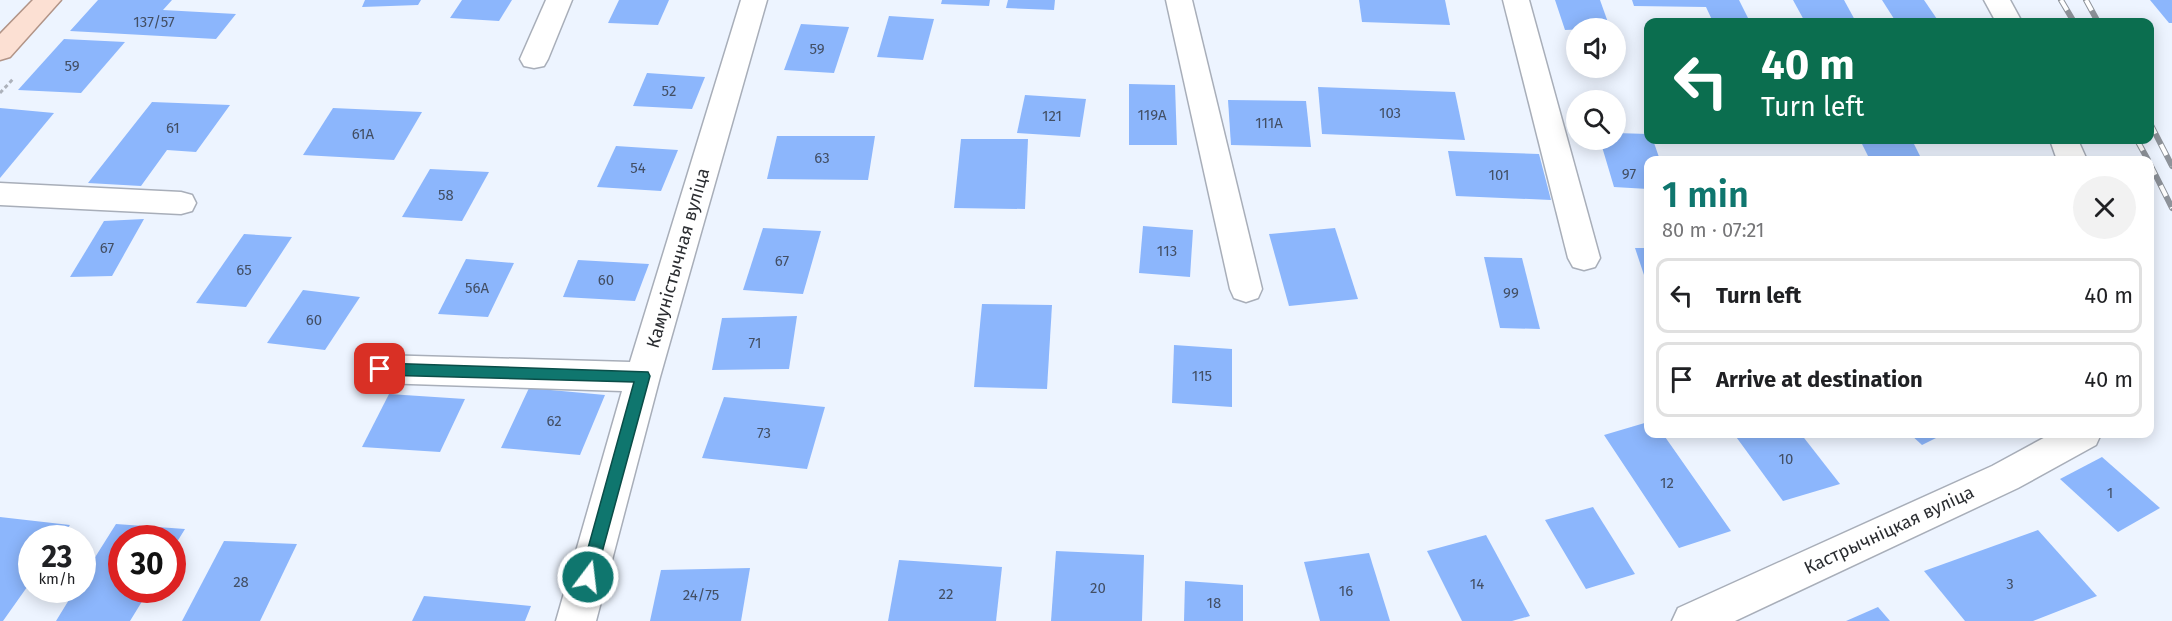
<!DOCTYPE html>
<html lang="en">
<head>
<meta charset="utf-8">
<style>
	:root { --surface:#fff; --page:#f2f2f2; --text:#202124; --muted:#757577; --line:#e0e0e0; --accent:#0f766e }
	body { margin:0; font-family:"Fira Sans",sans-serif; background:var(--page); color:var(--text); height:100vh; display:flex; flex-direction:column; font-size:22px; white-space:nowrap }
	* { box-sizing:border-box; margin:0 }
	p { font-size:20px; color:var(--muted) }
	.icon { flex:none; width:33px; height:33px; fill:none; stroke:currentColor; stroke-width:2; stroke-linecap:round; stroke-linejoin:round }
	.map { position:relative; flex:1; overflow:hidden }
	.panel { position:absolute; left:1644px; top:156px; width:510px; height:282px; display:flex; flex-direction:column; background:var(--surface); border-radius:12px; box-shadow:0 3px 15px #0003 }
	.panel>* { flex:none }
	.guide { position:absolute; left:1644px; top:18px; width:510px; height:126px; border-radius:12px; box-shadow:0 3px 15px #0003; background:#0b6e4f; color:#fff; overflow:hidden }
	.controls { position:absolute; left:1566px; top:18px; display:grid; gap:12px }
	.controls a { display:grid; place-items:center; width:60px; height:60px; border-radius:50%; background:var(--surface); box-shadow:0 3px 15px #0003; font-size:30px }
	.speed { position:absolute; left:18px; top:525px; display:flex; gap:12px; font-size:30px; font-weight:700; text-align:center }
	.speed>* { display:grid; place-content:center; width:78px; height:78px; border-radius:50%; background:var(--surface); box-shadow:0 3px 15px #0003; line-height:1 }
	.speed small { font-size:15px; font-weight:400 }
	.speed .limit { border:9px solid #d22; background:#fff; color:#111 }
	.pin { position:absolute; display:grid; place-items:center; width:51px; height:51px; color:#fff; margin:-26px; border-radius:12px; box-shadow:0 3px 9px #0006 }
	.me { position:absolute; width:66px; margin:-33px; rotate:15deg; stroke-linejoin:round; filter:drop-shadow(0 0 4px #0008) }
	.turn { display:flex; align-items:center; gap:21px; height:126px; padding:0 18px; font-size:27px }
	.turn .icon { width:78px; height:78px; stroke-width:2.5 }
	.turn b { display:block; font-size:42px; line-height:51px }
	.round { display:grid; place-items:center; flex:none; width:63px; height:63px; border-radius:32px; background:var(--page) }
	.headline { display:flex; align-items:center; justify-content:space-between; height:102px; padding:0 18px }
	h1 { font-size:36px; font-weight:600; line-height:45px; color:var(--accent) }
	ul { padding:0; list-style:none }
	li { display:flex; align-items:center; gap:18px; height:75px; margin:0 12px 9px; padding:0 6px; border:3px solid var(--line); border-radius:12px }
	li div { flex:1 }
	li b { display:block; font-size:22px }
	li em { font-style:normal }
	.map>svg:first-child { display:block }
</style>
</head>
<body>
<div class="map">
<svg width="2172" height="621" viewBox="0 0 2172 621">
	<rect width="100%" height="100%" fill="#edf4ff"/>
	<!-- building -->
	<g fill="#8cb6fc">
		<path d="M98,0h74l-9,10 73,4 -20,25 -146,-8z"/>
		<path d="M365,0h56l-3,5 -56,2z"/>
		<path d="M462,0h50l-13,21 -49,-3z"/>
		<path d="M619,0h50l-11,25 -50,-2z"/>
		<path d="M942,0h48l-1,6 -48,-2z"/>
		<path d="M1008,0h47l-1,10 -48,-2z"/>
		<path d="M1359,0h86l5,25 -88,-3z"/>
		<path d="M1555,0h45l10,28 -45,2z"/>
		<path d="M1632,0h107l11,22h-37l-7,-15 -72,-1z"/>
		<path d="M1793,0h51l12,22h-51z"/>
		<path d="M1882,0h42l15,22h-43z"/>
		<path d="M2150,0h22v23h-3z"/>
		<path d="M889,16l45,3 -11,41 -46,-3z"/>
		<path d="M801,24l48,3 -15,46 -50,-3z"/>
		<path d="M64,39l61,3 -44,51 -63,-3z"/>
		<path d="M647,73l58,4 -13,32 -59,-3z"/>
		<path d="M1129,84l46,1 2,60h-48z"/>
		<path d="M1318,87l137,5 10,48 -143,-6z"/>
		<path d="M1025,95l61,4 -6,38 -63,-4z"/>
		<path d="M1228,100l78,1 5,46 -80,-2z"/>
		<path d="M152,102l78,3 -34,47 -29,-2 -26,36 -53,-3z"/>
		<path d="M0,108l54,5 -54,65z"/>
		<path d="M333,108l89,4 -28,48 -91,-5z"/>
		<path d="M1616,133l32,1v6h5l7,20h-12v29l-34,-2 -14,-47h16z"/>
		<path d="M777,136h98l-7,44 -101,-1z"/>
		<path d="M961,139h67l-3,70 -71,-1z"/>
		<path d="M1860,140h52l10,20h-52z"/>
		<path d="M616,146l62,4 -17,41 -64,-4z"/>
		<path d="M1448,151l91,3 12,46 -95,-4z"/>
		<path d="M430,169l59,3 -27,49 -60,-4z"/>
		<path d="M144,219l-32,57 -42,1 34,-56z"/>
		<path d="M1143,226l50,4 -3,47 -51,-4z"/>
		<path d="M763,228l58,3 -18,63 -60,-4z"/>
		<path d="M1335,228l23,71 -69,7 -20,-72z"/>
		<path d="M244,234l48,3 -46,70 -50,-4z"/>
		<path d="M1635,248h13v39z"/>
		<path d="M1484,257l38,1 18,71 -40,-1z"/>
		<path d="M466,259l48,4 -26,54 -50,-3z"/>
		<path d="M578,260l71,4 -14,37 -72,-4z"/>
		<path d="M303,290l57,7 -35,53 -58,-7z"/>
		<path d="M982,304l70,1 -5,84 -73,-2z"/>
		<path d="M797,316l-8,53 -77,1 10,-52z"/>
		<path d="M1174,345l58,4v58l-60,-4z"/>
		<path d="M529,388l76,7 -25,60 -79,-7z"/>
		<path d="M389,394l76,5 -25,53 -78,-5z"/>
		<path d="M724,397l101,10 -18,62 -105,-11z"/>
		<path d="M1648,422v12h15l68,97 -52,17 -75,-113z"/>
		<path d="M1734,434h67l39,50 -57,17z"/>
		<path d="M1910,434h34l-22,11z"/>
		<path d="M2102,457l58,51 -42,24 -58,-53z"/>
		<path d="M1593,507l42,67 -49,15 -41,-69z"/>
		<path d="M0,517l70,8 -10,13h-28v42l-29,41h-3z"/>
		<path d="M116,524l69,5 -13,21v-12h-50v52h27l-19,31h-74l19,-31h7v-12z"/>
		<path d="M2038,530l59,66 -64,25h-68l-41,-50z"/>
		<path d="M1486,535l44,81 -18,5h-50l-35,-70z"/>
		<path d="M224,541l73,3 -37,77h-78z"/>
		<path d="M1056,551l88,4 -2,66h-91z"/>
		<path d="M1369,553l21,68h-70l-16,-59z"/>
		<path d="M899,560l103,7 -6,54h-108z"/>
		<path d="M750,568l-9,53h-91l11,-51z"/>
		<path d="M1185,581l58,4v36h-59z"/>
		<path d="M424,596l107,10 -6,15h-113z"/>
		<path d="M1878,607l12,14h-44z"/>
	</g>
	<g fill="none" stroke-linecap="round" stroke-linejoin="round">
		<!-- minor casing -->
		<g stroke="#a8aeb9" stroke-width="3">
			<g id="minor">
				<path d="M546,0h26l-24,59 -4,7 -10,2 -10,-2 -4,-7z"/>
				<path d="M741,0h26l-107,377 -64,244h-40l66,-230 -242,-8 -12,-4 -5,-10 5,-10 12,-4 250,7z"/>
				<path d="M1166,0h26l70,289 -4,9 -12,4 -12,-4 -4,-9z"/>
				<path d="M1503,0h26l71,258 -5,9 -11,3 -11,-3 -5,-9z"/>
				<path d="M1984,0h26l12,22h-26z"/>
				<path d="M2050,140h28l9,20h-30z"/>
				<path d="M0,183l181,9 11,3 4,8 -4,8 -11,3 -181,-9z"/>
				<path d="M2051,434h50l-5,11 -78,43 -283,133h-63l6,-13 314,-142z"/>
			</g>
		</g>
		<!-- major casing -->
		<g stroke="#b29487" stroke-width="3">
			<path id="major" d="M33,0h28l-51,57 -10,3v-26z"/>
		</g>
		<!-- path -->
		<path stroke="#adb2bb" stroke-width="3" stroke-dasharray="4 3" stroke-linecap="butt" d="M0,93l13,-14"/>
		<!-- minor -->
		<use href="#minor" fill="#fff" fill-rule="evenodd"/>
		<!-- major -->
		<use href="#major" fill="#fce0d3" fill-rule="evenodd"/>
		<!-- rail casing -->
		<g stroke="#8e939a" stroke-width="6">
			<g id="rail">
				<path d="M2061,0l13,22"/>
				<path d="M2086,0l12,22"/>
				<path d="M2150,123l22,43"/>
				<path d="M2137,140l11,20"/>
				<path d="M2150,164l22,44"/>
			</g>
		</g>
		<!-- rail -->
		<use href="#rail" stroke="#fff" stroke-width="4" stroke-dasharray="12" stroke-linecap="butt"/>
	</g>
	<!-- route -->
	<path fill="#0f766e" stroke="#0a4d48" stroke-width="1.5" d="M380,363l268,9 2,4 -56,206 -6,2 -6,-2 -2,-5 54,-195 -254,-7 -5,-2 -2,-4 2,-4z"/>
	<g text-anchor="middle" stroke-width="4.5" stroke-linejoin="round" paint-order="stroke">
		<!-- number labels -->
		<g font-size="15" fill="#434f64">
			<text x="154" y="27">137/57</text>
			<text x="817" y="54">59</text>
			<text x="72" y="71">59</text>
			<text x="669" y="96">52</text>
			<text x="1390" y="118">103</text>
			<text x="1152" y="120">119А</text>
			<text x="1052" y="121">121</text>
			<text x="1269" y="128">111А</text>
			<text x="173" y="133">61</text>
			<text x="363" y="139">61А</text>
			<text x="822" y="163">63</text>
			<text x="638" y="173">54</text>
			<text x="1629" y="179">97</text>
			<text x="1499" y="180">101</text>
			<text x="446" y="200">58</text>
			<text x="107" y="253">67</text>
			<text x="1167" y="256">113</text>
			<text x="782" y="266">67</text>
			<text x="244" y="275">65</text>
			<text x="606" y="285">60</text>
			<text x="477" y="293">56А</text>
			<text x="1511" y="298">99</text>
			<text x="314" y="325">60</text>
			<text x="755" y="348">71</text>
			<text x="1202" y="381">115</text>
			<text x="554" y="426">62</text>
			<text x="764" y="438">73</text>
			<text x="1786" y="464">10</text>
			<text x="1667" y="488">12</text>
			<text x="2110" y="498">1</text>
			<text x="241" y="587">28</text>
			<text x="1477" y="589">14</text>
			<text x="2010" y="589">3</text>
			<text x="1098" y="593">20</text>
			<text x="1346" y="596">16</text>
			<text x="946" y="599">22</text>
			<text x="701" y="600">24/75</text>
			<text x="1214" y="608">18</text>
		</g>
		<!-- street labels -->
		<g font-size="18" fill="#2b2d31" stroke="#fff">
			<text transform="translate(678 258) rotate(-74)" y="6">Камуністычная вуліца</text>
			<text transform="translate(1889 530) rotate(-25)" y="6">Кастрычніцкая вуліца</text>
		</g>
	</g>
</svg>
<div class="controls">
<a><svg class="icon" aria-label="sound" viewBox="0 0 24 24"><path d="M4 9h4l5-4v14l-5-4H4zM17 9q2 3 0 6"/></svg></a>
<a><svg class="icon" aria-label="search" viewBox="0 0 24 24"><circle cx="10" cy="10" r="6"/><path d="M15 15l6 6"/></svg></a>
</div>
<div class="speed"><div>23<small>km/h</small></div><div class="limit">30</div></div>
<div class="pin" style="left:380px;top:369px;background:#d93025"><svg class="icon" aria-label="arrive" viewBox="0 0 24 24"><path d="M6 21V4h12l-3 4 3 4H6"/></svg></div>
<svg class="me" style="left:588px;top:577px" viewBox="-20 -20 40 40"><circle r="17" fill="#0f766e" stroke="#fff" stroke-width="3"/><path d="M0-11L8 9 0 5-8 9z" fill="#fff"/></svg>
<div class="guide">
<div class="turn"><svg class="icon" aria-label="left" viewBox="0 0 24 24"><path d="M17 20v-9H6M10 6l-5 5 5 5"/></svg><div><b>40 m</b>Turn left</div></div>
</div>
<section class="panel">
<div class="headline"><div><h1>1 min</h1><p>80 m · 07:21</p></div><a class="round"><svg class="icon" aria-label="close" viewBox="0 0 24 24"><path d="M6 6l12 12M18 6L6 18"/></svg></a></div>
<ul>
<li><svg class="icon" aria-label="left" viewBox="0 0 24 24"><path d="M17 20v-9H6M10 6l-5 5 5 5"/></svg><div><b>Turn left</b></div><em>40 m</em></li>
<li><svg class="icon" aria-label="arrive" viewBox="0 0 24 24"><path d="M6 21V4h12l-3 4 3 4H6"/></svg><div><b>Arrive at destination</b></div><em>40 m</em></li>
</ul>
</section>
</div>
</body>
</html>
